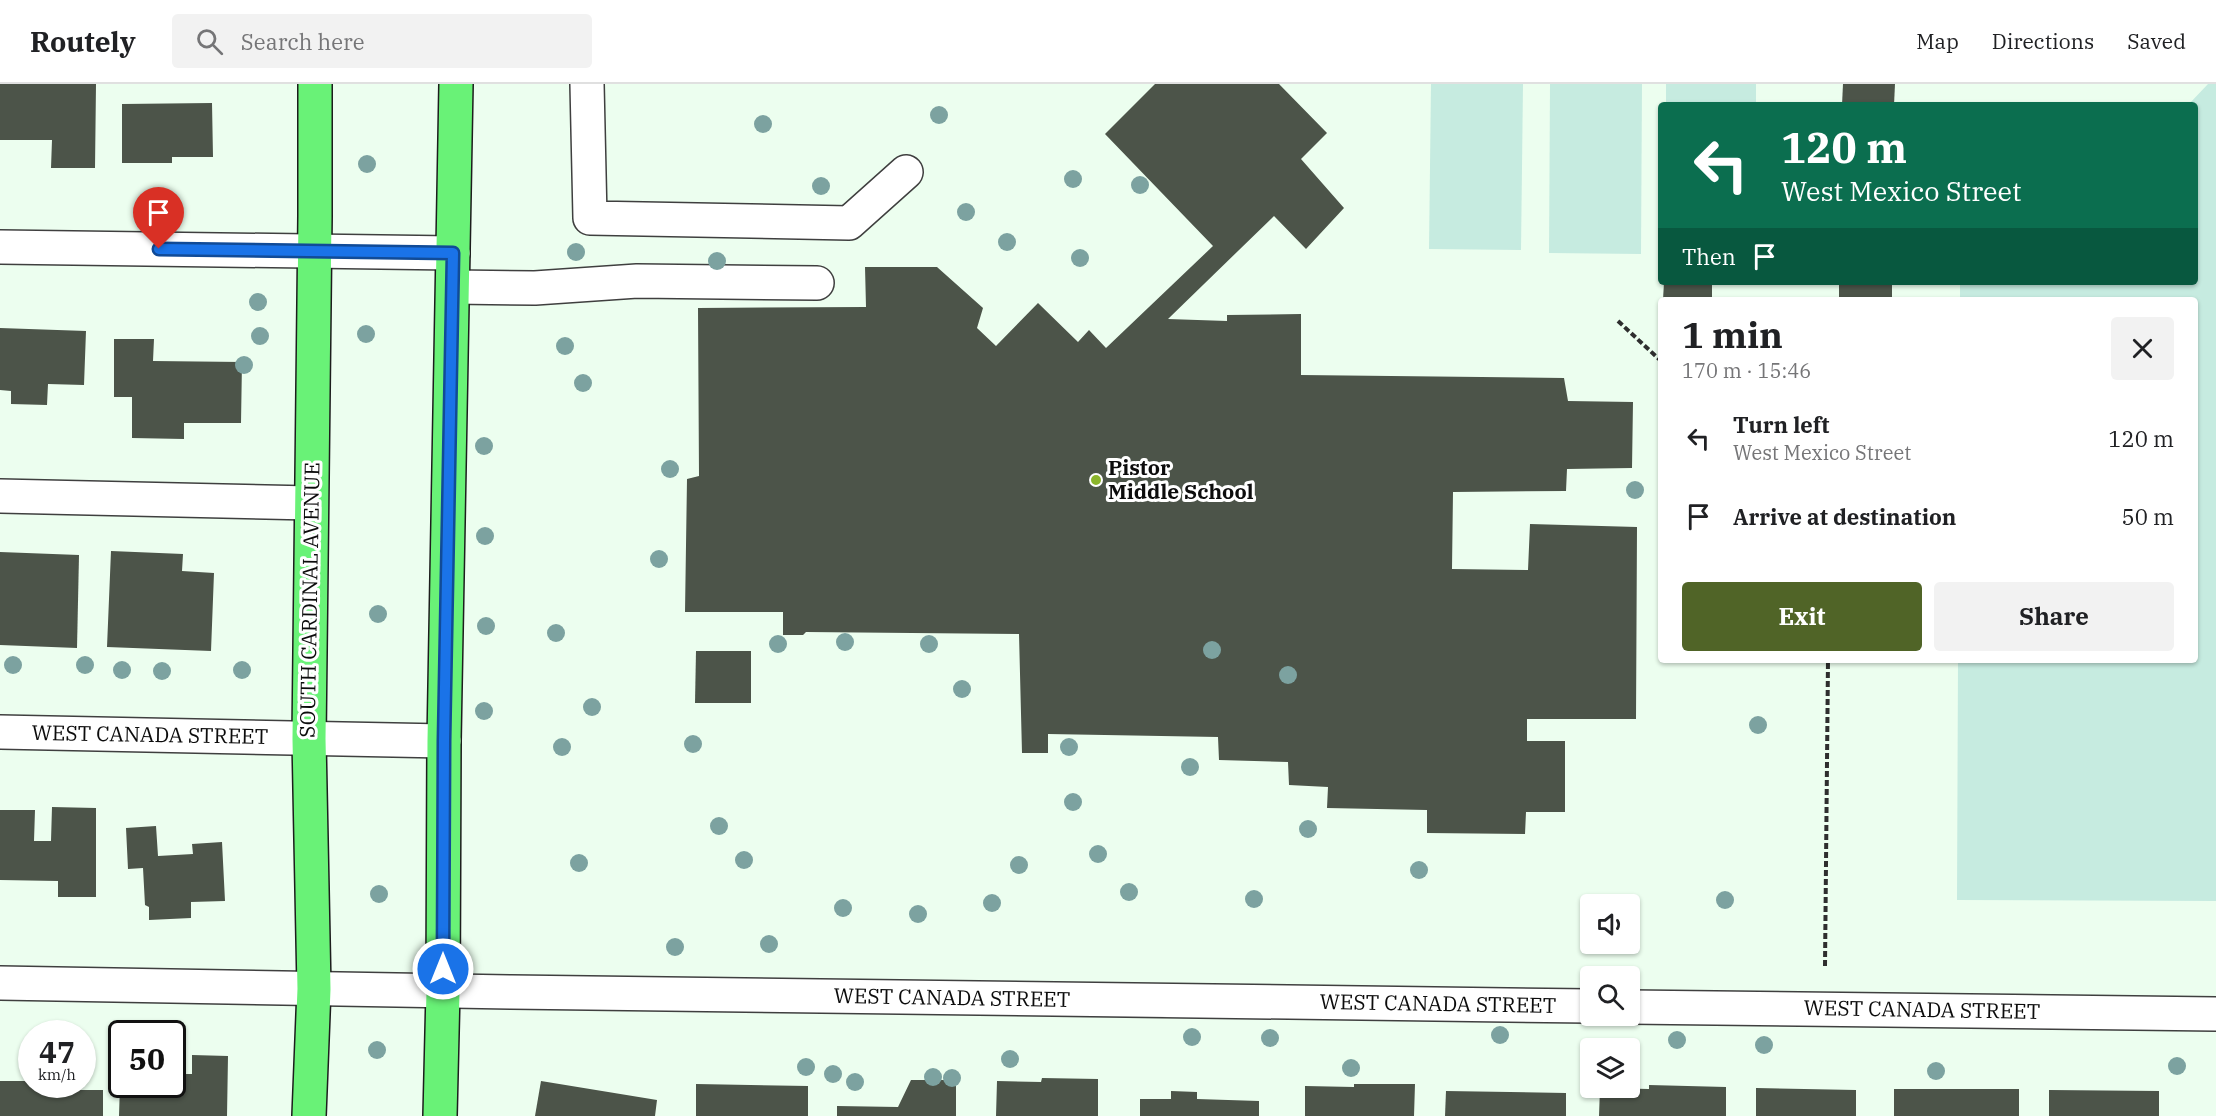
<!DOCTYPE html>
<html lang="en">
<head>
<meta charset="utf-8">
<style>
	:root { --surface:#fff; --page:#f2f2f2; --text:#202124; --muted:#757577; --line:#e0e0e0; --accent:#506427 }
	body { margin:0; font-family:"IBM Plex Serif",serif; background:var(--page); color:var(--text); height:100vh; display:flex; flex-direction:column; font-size:22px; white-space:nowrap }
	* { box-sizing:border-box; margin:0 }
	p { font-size:20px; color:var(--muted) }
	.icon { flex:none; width:33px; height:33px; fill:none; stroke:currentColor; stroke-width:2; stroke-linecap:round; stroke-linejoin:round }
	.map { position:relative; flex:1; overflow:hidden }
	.panel { position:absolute; left:1658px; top:213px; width:540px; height:366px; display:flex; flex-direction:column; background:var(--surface); border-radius:6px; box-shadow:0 2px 4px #0004 }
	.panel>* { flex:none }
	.banner { position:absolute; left:1658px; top:18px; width:540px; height:183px; border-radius:6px; box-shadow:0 2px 4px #0004; background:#0b6e4f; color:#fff; overflow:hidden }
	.controls { position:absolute; left:1580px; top:810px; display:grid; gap:12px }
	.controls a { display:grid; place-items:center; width:60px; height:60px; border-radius:6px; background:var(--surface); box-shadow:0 2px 4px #0004; font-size:30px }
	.speed { position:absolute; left:18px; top:936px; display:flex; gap:12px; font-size:30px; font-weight:700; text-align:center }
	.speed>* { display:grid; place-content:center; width:78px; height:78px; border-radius:50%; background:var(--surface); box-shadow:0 2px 4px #0004; line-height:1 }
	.speed small { font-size:15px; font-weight:400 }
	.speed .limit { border:3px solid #111; border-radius:9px; background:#fff; color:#111 }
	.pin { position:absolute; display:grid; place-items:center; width:51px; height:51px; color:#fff; margin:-62px -26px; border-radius:50% 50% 50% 0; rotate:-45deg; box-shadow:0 0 6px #0007 }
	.pin .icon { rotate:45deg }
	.me { position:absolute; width:66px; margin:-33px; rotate:0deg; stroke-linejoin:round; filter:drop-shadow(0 0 4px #0008) }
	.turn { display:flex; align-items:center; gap:21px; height:126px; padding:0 24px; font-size:27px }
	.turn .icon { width:78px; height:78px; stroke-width:2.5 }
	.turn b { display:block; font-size:42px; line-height:51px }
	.then { display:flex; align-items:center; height:57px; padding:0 24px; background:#0003; gap:12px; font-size:22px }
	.round { display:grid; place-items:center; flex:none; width:63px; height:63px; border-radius:6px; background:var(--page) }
	.overview { display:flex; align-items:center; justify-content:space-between; height:102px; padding:0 24px }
	h1 { font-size:36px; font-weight:700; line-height:45px }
	.cta { display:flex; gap:12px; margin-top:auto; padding:12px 24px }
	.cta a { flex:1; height:69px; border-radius:6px; background:var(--accent); color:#fff; font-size:24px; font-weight:700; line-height:69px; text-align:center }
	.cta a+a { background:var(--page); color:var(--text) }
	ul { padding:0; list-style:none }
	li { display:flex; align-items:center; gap:18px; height:78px; padding:0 24px }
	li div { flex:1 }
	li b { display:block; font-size:22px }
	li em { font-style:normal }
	header { display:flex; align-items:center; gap:36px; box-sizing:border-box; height:84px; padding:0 30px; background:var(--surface); border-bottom:2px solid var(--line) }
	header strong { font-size:28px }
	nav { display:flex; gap:33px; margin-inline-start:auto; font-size:21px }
	.search { width:420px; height:54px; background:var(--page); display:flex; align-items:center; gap:15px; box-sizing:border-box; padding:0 21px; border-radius:6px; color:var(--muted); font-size:22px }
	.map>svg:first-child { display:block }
</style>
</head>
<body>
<header>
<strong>Routely</strong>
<div class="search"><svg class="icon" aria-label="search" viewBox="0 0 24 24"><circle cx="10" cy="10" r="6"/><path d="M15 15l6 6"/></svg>Search here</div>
<nav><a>Map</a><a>Directions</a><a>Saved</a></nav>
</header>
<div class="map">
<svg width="2216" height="1032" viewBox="0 0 2216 1032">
	<rect width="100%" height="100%" fill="#ecfeef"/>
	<!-- pitch -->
	<g fill="#c6ebe0">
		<path d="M1431,0h92l-2,166 -92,-1z"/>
		<path d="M1550,0h92l-1,170 -92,-1z"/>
		<rect x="1666" y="0" width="90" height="21"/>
		<path d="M2208,0h8v817l-259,-1 1,-240h236v-360h-234v-18h234v-177h-6z"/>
	</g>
	<!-- building -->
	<g fill="#4c5449">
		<path d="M0,0h96l-1,84h-44l1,-28h-52z"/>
		<path d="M1155,0h124l48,49 -26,26 43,49 -38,41 -32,-33 -106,103 59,2v-6l74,-1v61l263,3 4,23 65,1 -1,66 -65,1 -1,22 -113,1 -1,77 76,1 2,-46 107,3 -1,192h-109v22h38v71h-39l-1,22 -98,-1v-23l-100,-2 1,-21 -39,-2 -1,-23 -69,-2 -1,-23 -170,-3v19h-26l-3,-119 -213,-2 -3,3h-20v-23h-98l2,-133 12,-3 -1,-168 168,-1 -1,-40h72l46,41 -6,20 19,18 42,-43 40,39 11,-12 17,18 107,-102 -108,-112z"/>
		<path d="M1843,0h52l-1,21h-52z"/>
		<path d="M212,19l1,54h-41v6h-50v-59z"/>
		<path d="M1664,198h48v18h-49z"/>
		<rect x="1839" y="198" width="53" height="18"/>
		<path d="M0,244l86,3 -2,54 -36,-1 -1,21 -36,-1v-13l-11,-1z"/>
		<path d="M114,255h40l-1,22 89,1 -1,61h-57v16l-52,-1v-41h-18z"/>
		<path d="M111,467l72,3 -1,17 32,2 -3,78 -104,-4z"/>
		<path d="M0,468l79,3 -2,93 -77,-3z"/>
		<path d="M696,567h55v52h-56z"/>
		<path d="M52,723l44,1v89h-38v-16l-58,-1v-70h35l-1,31h17z"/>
		<path d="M156,742l2,30 35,-2 -1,-10 30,-2 3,59 -34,1v16l-42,2v-13l-4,-2 -2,-37 -15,1 -2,-41z"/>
		<path d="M192,971l36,1 -1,60h-108l1,-32h52v-10h20z"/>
		<path d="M26,976h6v24h35v6h36v26h-103v-35h26z"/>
		<path d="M1042,994l56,1v37h-102l1,-35 44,1z"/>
		<path d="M911,996h45v36h-119v-10l61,1z"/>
		<path d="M541,997l116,19 -2,16h-120z"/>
		<path d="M696,1000l112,2v30h-112z"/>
		<path d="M1354,1000h61l-1,32h-109v-30l49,1z"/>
		<path d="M1649,1001l77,2v29h-127l1,-28 49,1z"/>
		<path d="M1756,1004l100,2v26h-100z"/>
		<rect x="1894" y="1005" width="125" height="27"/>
		<path d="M2049,1006l110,1v25h-110z"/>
		<path d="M1171,1007l26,1v7l62,2v15h-119v-17h31z"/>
		<path d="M1446,1007l120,2v23h-121z"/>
	</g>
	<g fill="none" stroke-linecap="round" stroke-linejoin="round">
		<!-- minor casing -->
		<g stroke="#3f3f3f" stroke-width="36">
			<g id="minor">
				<path d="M587,0l3,134 259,5 57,-51"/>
				<path d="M0,163l453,6"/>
				<path d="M453,203l82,1 102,-7 180,2"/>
				<path d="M0,412l311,7"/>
				<path d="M0,648l444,9"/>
				<path d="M0,899l511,9 1079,14"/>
				<path d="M1629,923l587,7"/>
			</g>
		</g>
		<!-- major casing -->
		<g stroke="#1d1d1d" stroke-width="36">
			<g id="major">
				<path d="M309,1032l5,-127 -5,-250 6,-523v-132"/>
				<path d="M440,1032l3,-125 1,-250 12,-657"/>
			</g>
		</g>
		<!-- path -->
		<g stroke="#2e2e2e" stroke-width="4" stroke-dasharray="6 3" stroke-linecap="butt">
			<path d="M1618,237l42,39"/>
			<path d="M1825,882l3,-306"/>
		</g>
		<!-- minor -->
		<use href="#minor" stroke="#fff" stroke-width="33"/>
		<!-- major -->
		<use href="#major" stroke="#69f277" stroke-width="33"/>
	</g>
	<!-- trees -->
	<g fill="#7ca2a0">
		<circle cx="939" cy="31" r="9"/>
		<circle cx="763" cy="40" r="9"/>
		<circle cx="367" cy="80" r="9"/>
		<circle cx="1073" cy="95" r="9"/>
		<circle cx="1140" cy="101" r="9"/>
		<circle cx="821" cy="102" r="9"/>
		<circle cx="966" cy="128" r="9"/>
		<circle cx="1007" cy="158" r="9"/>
		<circle cx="576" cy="168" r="9"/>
		<circle cx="1080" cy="174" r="9"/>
		<circle cx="717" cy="177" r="9"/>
		<circle cx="258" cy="218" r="9"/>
		<circle cx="366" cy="250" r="9"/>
		<circle cx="260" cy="252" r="9"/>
		<circle cx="565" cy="262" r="9"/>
		<circle cx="244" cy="281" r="9"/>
		<circle cx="583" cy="299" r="9"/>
		<circle cx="484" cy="362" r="9"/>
		<circle cx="670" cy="385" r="9"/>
		<circle cx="1635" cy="406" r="9"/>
		<circle cx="485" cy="452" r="9"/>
		<circle cx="659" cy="475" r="9"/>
		<circle cx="378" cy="530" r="9"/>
		<circle cx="486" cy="542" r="9"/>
		<circle cx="556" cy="549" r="9"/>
		<circle cx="845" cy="558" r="9"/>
		<circle cx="778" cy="560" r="9"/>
		<circle cx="929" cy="560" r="9"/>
		<circle cx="1212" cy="566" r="9"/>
		<circle cx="13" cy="581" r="9"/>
		<circle cx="85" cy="581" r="9"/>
		<circle cx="122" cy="586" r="9"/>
		<circle cx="242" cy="586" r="9"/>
		<circle cx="162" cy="587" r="9"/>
		<circle cx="1288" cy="591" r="9"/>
		<circle cx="962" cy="605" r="9"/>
		<circle cx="592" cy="623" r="9"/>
		<circle cx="484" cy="627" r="9"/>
		<circle cx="1758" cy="641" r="9"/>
		<circle cx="693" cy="660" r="9"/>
		<circle cx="562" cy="663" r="9"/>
		<circle cx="1069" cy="663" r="9"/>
		<circle cx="1190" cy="683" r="9"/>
		<circle cx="1073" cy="718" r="9"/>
		<circle cx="719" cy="742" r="9"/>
		<circle cx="1308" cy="745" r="9"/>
		<circle cx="1098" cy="770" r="9"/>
		<circle cx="744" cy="776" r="9"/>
		<circle cx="579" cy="779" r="9"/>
		<circle cx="1019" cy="781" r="9"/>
		<circle cx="1419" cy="786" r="9"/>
		<circle cx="1129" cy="808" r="9"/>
		<circle cx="379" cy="810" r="9"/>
		<circle cx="1254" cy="815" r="9"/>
		<circle cx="1725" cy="816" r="9"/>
		<circle cx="992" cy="819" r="9"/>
		<circle cx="843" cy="824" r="9"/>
		<circle cx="918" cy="830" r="9"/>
		<circle cx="769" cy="860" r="9"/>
		<circle cx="675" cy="863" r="9"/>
		<circle cx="1500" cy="951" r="9"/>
		<circle cx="1192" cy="953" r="9"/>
		<circle cx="1270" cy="954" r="9"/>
		<circle cx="1677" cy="956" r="9"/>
		<circle cx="1764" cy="961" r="9"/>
		<circle cx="377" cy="966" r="9"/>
		<circle cx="1010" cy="975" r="9"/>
		<circle cx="2177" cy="982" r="9"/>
		<circle cx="806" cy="983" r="9"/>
		<circle cx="1351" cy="984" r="9"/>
		<circle cx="1936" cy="987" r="9"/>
		<circle cx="833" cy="990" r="9"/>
		<circle cx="933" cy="993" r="9"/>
		<circle cx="952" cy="994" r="9"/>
		<circle cx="855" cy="998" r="9"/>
	</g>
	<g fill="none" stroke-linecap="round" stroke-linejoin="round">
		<!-- route casing -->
		<g stroke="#114b97" stroke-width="15">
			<path id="route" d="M159,165l294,4 -9,488 -1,228"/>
		</g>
		<!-- route -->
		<use href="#route" stroke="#1a73e8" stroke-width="10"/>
	</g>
	<!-- markers -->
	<circle fill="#8bb52b" stroke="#fff" stroke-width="2" cx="1096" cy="396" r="6"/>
	<g text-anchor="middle" stroke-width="6" stroke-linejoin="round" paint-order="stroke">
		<!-- poi labels -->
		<g font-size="21" font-weight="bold" fill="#0c0c0c" stroke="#fff" text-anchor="start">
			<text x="1108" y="391">Pistor<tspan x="1108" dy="24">Middle School</tspan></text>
		</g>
		<!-- street labels -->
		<g font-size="21" fill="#0c0c0c" stroke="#fff">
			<text transform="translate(310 516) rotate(-89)" y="7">SOUTH CARDINAL AVENUE</text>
			<text transform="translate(150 651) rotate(1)" y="7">WEST CANADA STREET</text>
			<text transform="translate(952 914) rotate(1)" y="7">WEST CANADA STREET</text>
			<text transform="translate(1438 920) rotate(1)" y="7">WEST CANADA STREET</text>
			<text transform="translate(1922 926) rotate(1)" y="7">WEST CANADA STREET</text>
		</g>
	</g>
</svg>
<div class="controls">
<a><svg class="icon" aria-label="sound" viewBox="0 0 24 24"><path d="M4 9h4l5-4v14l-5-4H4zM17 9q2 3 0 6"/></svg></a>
<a><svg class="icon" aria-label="search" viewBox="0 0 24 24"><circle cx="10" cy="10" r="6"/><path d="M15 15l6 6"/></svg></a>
<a><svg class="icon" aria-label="layers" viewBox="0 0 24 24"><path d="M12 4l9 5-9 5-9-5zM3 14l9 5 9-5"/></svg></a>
</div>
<div class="speed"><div>47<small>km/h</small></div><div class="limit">50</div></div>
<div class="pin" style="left:159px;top:165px;background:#d93025"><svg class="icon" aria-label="arrive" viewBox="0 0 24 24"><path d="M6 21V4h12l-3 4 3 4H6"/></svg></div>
<svg class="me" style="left:443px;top:885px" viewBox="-20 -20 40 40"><circle r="17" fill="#1a73e8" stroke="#fff" stroke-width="3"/><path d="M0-11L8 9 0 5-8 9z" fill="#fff"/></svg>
<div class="banner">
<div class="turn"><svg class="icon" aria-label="left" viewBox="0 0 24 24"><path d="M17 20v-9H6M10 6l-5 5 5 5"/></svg><div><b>120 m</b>West Mexico Street</div></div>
<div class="then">Then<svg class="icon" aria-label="arrive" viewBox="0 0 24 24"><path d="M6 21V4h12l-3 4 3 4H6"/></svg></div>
</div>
<section class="panel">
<div class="overview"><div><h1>1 min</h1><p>170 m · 15:46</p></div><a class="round"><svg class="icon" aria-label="close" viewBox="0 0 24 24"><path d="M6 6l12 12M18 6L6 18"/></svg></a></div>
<ul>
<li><svg class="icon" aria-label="left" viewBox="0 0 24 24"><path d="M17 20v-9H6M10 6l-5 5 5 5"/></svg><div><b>Turn left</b><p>West Mexico Street</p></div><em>120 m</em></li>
<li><svg class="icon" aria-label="arrive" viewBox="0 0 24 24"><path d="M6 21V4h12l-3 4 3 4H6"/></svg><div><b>Arrive at destination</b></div><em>50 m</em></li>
</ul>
<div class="cta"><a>Exit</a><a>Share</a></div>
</section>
</div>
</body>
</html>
